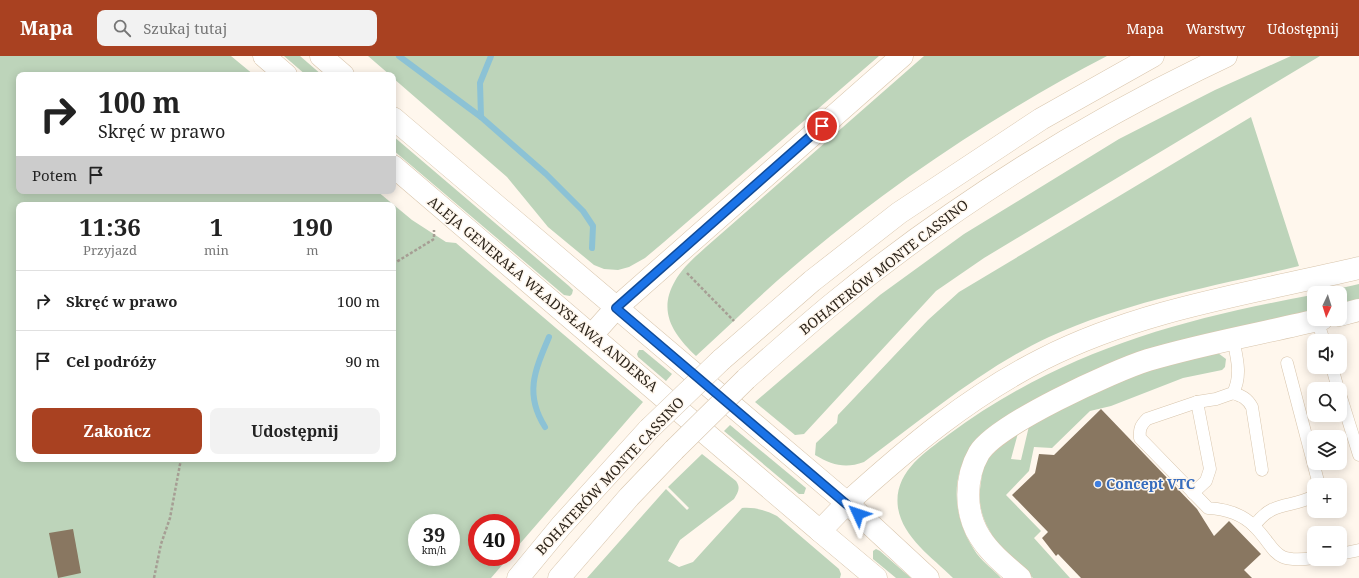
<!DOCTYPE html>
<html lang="pl">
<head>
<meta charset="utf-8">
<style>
	:root { --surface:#fff; --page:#f2f2f2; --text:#222; --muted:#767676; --line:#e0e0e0; --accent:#a94121 }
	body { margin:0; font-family:"Noto Serif",serif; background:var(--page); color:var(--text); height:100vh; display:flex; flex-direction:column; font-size:15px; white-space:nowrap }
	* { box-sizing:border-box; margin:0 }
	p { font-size:13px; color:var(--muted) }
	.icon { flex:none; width:22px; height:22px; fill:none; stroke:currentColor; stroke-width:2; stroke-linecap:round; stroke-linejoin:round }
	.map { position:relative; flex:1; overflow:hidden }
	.drawer { position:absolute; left:16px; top:146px; width:380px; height:260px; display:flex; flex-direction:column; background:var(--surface); border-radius:8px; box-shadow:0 2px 10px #0003 }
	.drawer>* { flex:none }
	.guide { position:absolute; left:16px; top:16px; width:380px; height:122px; border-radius:8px; box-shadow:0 2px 10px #0003; background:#fff; color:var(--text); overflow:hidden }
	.needle { width:26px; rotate:184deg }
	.tools { position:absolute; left:1307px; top:230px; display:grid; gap:8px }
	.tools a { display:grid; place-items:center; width:40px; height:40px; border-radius:8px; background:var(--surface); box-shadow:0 2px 10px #0003; font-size:20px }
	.speed { position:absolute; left:408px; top:458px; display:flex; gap:8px; font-size:20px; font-weight:700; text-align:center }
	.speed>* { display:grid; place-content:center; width:52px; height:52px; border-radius:50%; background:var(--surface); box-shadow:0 2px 10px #0003; line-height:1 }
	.speed small { font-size:10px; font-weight:400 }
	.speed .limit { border:6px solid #d22; background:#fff; color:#111 }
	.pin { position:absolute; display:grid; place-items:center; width:34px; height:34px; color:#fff; margin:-17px; border:2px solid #fff; border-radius:50%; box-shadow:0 1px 4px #0007 }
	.me { position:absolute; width:44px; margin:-22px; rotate:312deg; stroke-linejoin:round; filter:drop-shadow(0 0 3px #0008) }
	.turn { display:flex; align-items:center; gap:14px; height:84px; padding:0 16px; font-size:18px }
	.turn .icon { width:52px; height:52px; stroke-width:2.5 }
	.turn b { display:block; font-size:28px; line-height:34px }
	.then { display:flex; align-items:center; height:38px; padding:0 16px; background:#0003; gap:8px; font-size:15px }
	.eta { display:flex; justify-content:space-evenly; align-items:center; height:68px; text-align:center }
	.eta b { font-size:24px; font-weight:700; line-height:28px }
	.primary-button { display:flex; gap:8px; margin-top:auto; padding:8px 16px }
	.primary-button a { flex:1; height:46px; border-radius:8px; background:var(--accent); color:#fff; font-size:16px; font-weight:700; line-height:46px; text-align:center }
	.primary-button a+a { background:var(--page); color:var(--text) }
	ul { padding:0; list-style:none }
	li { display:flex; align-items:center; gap:12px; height:60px; padding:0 16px; border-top:1px solid var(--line) }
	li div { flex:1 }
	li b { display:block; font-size:15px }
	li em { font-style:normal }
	header { display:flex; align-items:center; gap:24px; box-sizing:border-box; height:56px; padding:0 20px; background:var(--accent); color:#fff }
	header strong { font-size:19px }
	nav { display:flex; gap:22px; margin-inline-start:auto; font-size:14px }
	.search { width:280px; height:36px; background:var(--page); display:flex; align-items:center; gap:10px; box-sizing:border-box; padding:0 14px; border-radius:8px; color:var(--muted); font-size:15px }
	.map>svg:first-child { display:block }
</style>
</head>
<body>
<header>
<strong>Mapa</strong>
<div class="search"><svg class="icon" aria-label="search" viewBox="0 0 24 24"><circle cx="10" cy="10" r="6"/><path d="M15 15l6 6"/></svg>Szukaj tutaj</div>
<nav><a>Mapa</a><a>Warstwy</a><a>Udostępnij</a></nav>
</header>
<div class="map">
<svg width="1359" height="522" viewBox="0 0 1359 522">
	<rect width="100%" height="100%" fill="#fff7ed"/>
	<!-- green -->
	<g fill="#bdd4ba" fill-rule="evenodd">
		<path d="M0,0h231l23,19h-235v116h358l35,29 34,22 10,1 187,159 -132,152v-31h-34v34h32l-18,21h-491zM19,149h374v254h-374zM417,467h34v34h-34z"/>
		<path d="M284,0h16l22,19h-16z"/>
		<path d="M368,0h511l-215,186 -19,16 -16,9 -11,3 -14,-1 -10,-4 -46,-38 -41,-50 -114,-99v-3h-3z"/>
		<path d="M924,0h183c-110,57 -221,131 -315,212 -33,28 -64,59 -96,88 -22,-21 -39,-44 -21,-75 7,-13 20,-24 31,-34z"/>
		<path d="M1291,0h29l-336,202 -48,33 -132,143 -9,1 -40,-33 125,-107 84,-61 155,-95 96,-49z"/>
		<path d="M1251,61l48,149c-84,20 -171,35 -250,71 -68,32 -125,81 -185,125 -19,7 -32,3 -49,-7l1,-12 21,-20 1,-8 90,-95 31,-28z"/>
		<path d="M393,80l176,150 4,4 -1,4 -2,2 -6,-1 -171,-145z"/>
		<path d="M1359,228v16l-19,5v-12h-20z"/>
		<path d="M1312,239l2,16 -135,31 -205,101c-26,34 -21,77 3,111 7,9 17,16 24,24h-48c-20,-20 -50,-40 -55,-70 -5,-35 26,-55 50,-73 112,-83 229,-115 364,-140z"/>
		<path d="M639,294h4l29,24 -6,7 -28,-24 -1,-3z"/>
		<path d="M1218,297l8,6 -1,8 -3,3 -39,8 -72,28 -21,5 -38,37 -18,-1 -5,24 -23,24 35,36 -7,7 36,40h-37c-29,-26 -60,-53 -52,-96 1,-7 2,-15 5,-20 8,-12 21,-20 32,-29l-7,26 10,1 8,-34 43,-23 79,-35z"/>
		<path d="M730,369l76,63 -2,6h-5l-75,-63z"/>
		<path d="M702,398l34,27c5,7 2,11 -2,18l-54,41 -12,21 11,6 14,-5 49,-54c12,-1 24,2 35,8l62,53 2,5 -1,4h-253l79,-89 21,21 2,-2 -21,-21z"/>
		<path d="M876,493l4,2 31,27h-15l-23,-19v-8z"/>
	</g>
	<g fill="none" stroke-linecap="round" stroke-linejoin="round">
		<!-- stream -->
		<g stroke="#8cc2d5" stroke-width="6">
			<path d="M399,0l82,61 65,57 37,37 10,15 -1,22"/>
			<path d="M481,61l-1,-34 11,-27"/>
			<path d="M545,371c-21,-33 -10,-57 4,-90"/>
		</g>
	</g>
	<!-- building -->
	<g fill="#897761">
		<path d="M1101,353l96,100 17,27 15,-15 32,33 -17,16 8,8h-171l-23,-24 -2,2 -14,-18 6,-6 -36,-37 23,-22 4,-19 15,1z"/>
		<path d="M73,473l8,44 -23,5 -9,-45z"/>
	</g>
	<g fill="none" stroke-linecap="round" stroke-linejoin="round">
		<!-- service casing -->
		<g stroke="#d8c5ac" stroke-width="13">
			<g id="service">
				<path d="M1317,264l7,21"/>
				<path d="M1233,283c4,19 9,37 0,54l-17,6 -19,3 -50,17c-6,6 -8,10 -7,19l68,70c17,1 33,5 46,18 24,24 17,38 60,32"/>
				<path d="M1287,307l32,122"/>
				<path d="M1332,311l6,22"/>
				<path d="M1233,337c9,3 14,5 19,14l10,63"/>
				<path d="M1340,338l19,61"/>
				<path d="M1193,437l13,-12 4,-12 -13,-67"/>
				<path d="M1254,470c20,-27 36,-17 60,-30"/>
				<path d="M1340,498l19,-4"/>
			</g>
		</g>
		<!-- minor casing -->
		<g stroke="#d8c5ac" stroke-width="23">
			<g id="minor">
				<path d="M1340,259l19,-5"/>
				<path d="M1020,522c-15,-13 -30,-25 -40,-41 -16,-25 -15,-60 -1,-84 18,-29 134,-82 169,-93 57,-17 116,-27 174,-41"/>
			</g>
		</g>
		<!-- tertiary casing -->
		<g stroke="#d8c5ac" stroke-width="23">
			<g id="tertiary">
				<path d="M847,447l81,75"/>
				<path d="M820,475l56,47"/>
			</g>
		</g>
		<!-- secondary casing -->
		<g stroke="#d8c5ac" stroke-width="23">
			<g id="secondary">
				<path d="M264,0l22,19"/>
				<path d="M321,0l22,19"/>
				<path d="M393,62l454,385 -27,28 -427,-365"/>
				<path d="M592,279l24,-27"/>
			</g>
		</g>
		<!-- motorway casing -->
		<g stroke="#d8c5ac" stroke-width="23">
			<g id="motorway">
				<path d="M616,252l286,-252"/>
				<path d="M721,304l91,-79 87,-68 142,-94 112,-63"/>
				<path d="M746,323c28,-25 56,-50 85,-74 121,-99 253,-182 395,-249"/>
				<path d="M847,447c62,-56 121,-106 196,-144 98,-50 210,-66 316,-91"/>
				<path d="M518,522l43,-52 88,-97"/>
				<path d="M559,522l70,-81 45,-47"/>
			</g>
		</g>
		<!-- path -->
		<g stroke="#a69e94" stroke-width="2.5" stroke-dasharray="3 2" stroke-linecap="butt">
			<path d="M393,208l41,-25v-9"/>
			<path d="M687,217l47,48"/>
			<path d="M154,522l7,-34 9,-26 11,-59"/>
		</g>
		<!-- service -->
		<use href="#service" stroke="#fff" stroke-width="12"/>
		<!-- minor -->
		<use href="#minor" stroke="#fff" stroke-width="22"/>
		<!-- tertiary -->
		<use href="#tertiary" stroke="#fff" stroke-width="22"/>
		<!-- secondary -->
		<use href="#secondary" stroke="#fff" stroke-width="22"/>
		<!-- motorway -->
		<use href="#motorway" stroke="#fff" stroke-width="22"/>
		<!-- motorway-bridge casing -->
		<g stroke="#d8c5ac" stroke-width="23" stroke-linecap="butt">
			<g id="motorway-bridge">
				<path d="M649,373l72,-69"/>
				<path d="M674,394l72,-71"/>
			</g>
		</g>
		<!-- motorway-bridge -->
		<use href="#motorway-bridge" stroke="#fff" stroke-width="22"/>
	</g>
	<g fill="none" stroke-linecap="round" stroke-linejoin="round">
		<!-- route casing -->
		<g stroke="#114b97" stroke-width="10">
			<path id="route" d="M822,70l-206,182 242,206"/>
		</g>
		<!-- route -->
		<use href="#route" stroke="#1a73e8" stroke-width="7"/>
	</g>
	<!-- markers -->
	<circle fill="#3f7fe0" stroke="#fff7ed" stroke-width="1.5" cx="1098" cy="428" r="4"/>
	<g text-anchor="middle" stroke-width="3" stroke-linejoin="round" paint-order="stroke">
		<!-- street labels -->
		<g font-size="14" fill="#2c241b" stroke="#fff7ed">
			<text transform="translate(884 211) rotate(-38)" y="5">BOHATERÓW MONTE CASSINO</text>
			<text transform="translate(543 238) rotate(40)" y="5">ALEJA GENERAŁA WŁADYSŁAWA ANDERSA</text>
			<text transform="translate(610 420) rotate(-47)" y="5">BOHATERÓW MONTE CASSINO</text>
		</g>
		<!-- shop labels -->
		<g font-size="14" font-weight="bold" fill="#366cbe" stroke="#fff7ed" text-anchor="start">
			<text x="1106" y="433">Concept VTC</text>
		</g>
	</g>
</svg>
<div class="tools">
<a><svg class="needle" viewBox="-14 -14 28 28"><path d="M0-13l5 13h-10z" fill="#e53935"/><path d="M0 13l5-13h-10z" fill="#767676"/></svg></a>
<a><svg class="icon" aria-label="sound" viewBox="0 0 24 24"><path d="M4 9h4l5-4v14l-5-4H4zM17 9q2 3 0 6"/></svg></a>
<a><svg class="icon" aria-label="search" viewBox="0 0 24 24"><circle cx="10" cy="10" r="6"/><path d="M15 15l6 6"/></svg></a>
<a><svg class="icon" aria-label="layers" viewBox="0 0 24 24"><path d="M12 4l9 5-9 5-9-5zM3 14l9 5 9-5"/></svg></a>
<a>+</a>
<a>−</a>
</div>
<div class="speed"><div>39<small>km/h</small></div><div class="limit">40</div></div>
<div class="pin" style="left:822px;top:70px;background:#d93025"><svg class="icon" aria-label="arrive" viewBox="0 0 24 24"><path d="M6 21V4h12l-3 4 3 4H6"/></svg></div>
<svg class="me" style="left:858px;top:458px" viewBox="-20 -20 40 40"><path d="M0-17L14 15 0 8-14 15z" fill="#1a73e8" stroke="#fff" stroke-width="4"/></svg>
<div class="guide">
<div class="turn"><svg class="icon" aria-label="right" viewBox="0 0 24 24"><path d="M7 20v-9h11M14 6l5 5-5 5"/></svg><div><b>100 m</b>Skręć w prawo</div></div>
<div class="then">Potem<svg class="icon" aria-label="arrive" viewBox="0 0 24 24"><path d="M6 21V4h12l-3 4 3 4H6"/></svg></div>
</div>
<section class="drawer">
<div class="eta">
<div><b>11:36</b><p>Przyjazd</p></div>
<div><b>1</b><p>min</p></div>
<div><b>190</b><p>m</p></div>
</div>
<ul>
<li><svg class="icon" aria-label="right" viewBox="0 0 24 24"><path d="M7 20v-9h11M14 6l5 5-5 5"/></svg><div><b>Skręć w prawo</b></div><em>100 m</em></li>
<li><svg class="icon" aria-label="arrive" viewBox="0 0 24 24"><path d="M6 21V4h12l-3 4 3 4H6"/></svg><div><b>Cel podróży</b></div><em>90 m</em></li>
</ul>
<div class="primary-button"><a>Zakończ</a><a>Udostępnij</a></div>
</section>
</div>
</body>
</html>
